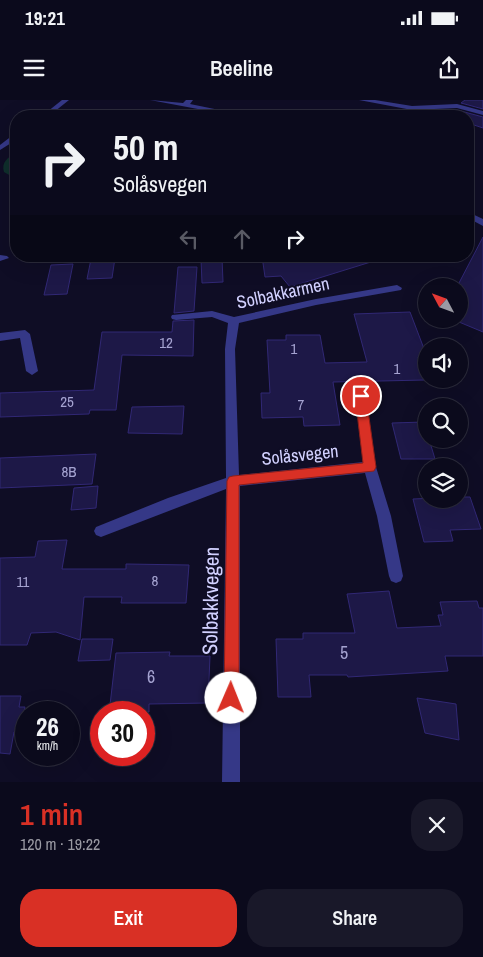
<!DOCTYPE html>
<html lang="en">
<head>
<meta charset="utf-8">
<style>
	:root { --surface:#0b0a1c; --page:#191829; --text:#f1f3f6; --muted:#9a9aa3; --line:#2b2b3b; --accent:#d93025 }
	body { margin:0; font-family:"Archivo Narrow",sans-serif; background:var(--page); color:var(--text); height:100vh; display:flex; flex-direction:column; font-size:19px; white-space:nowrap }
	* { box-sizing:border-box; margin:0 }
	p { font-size:16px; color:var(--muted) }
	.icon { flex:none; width:28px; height:28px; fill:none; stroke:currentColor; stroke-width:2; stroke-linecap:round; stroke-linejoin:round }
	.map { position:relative; height:682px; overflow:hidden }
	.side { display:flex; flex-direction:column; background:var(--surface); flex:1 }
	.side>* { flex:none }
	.top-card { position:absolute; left:10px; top:10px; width:464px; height:152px; border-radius:20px; box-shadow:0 5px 20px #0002,0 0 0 1px var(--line); background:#0b0a1c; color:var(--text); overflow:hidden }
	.needle { width:32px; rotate:311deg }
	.tools { position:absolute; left:418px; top:178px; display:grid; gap:10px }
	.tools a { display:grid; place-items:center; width:50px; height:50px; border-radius:50%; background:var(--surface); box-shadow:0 5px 20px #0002,0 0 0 1px var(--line); font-size:25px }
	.speed { position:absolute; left:15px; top:601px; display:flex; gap:10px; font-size:25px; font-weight:700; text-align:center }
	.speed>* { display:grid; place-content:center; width:65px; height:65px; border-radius:50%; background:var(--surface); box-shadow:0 5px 20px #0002,0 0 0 1px var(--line); line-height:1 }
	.speed small { font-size:12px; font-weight:400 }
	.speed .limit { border:8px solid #d22; background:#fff; color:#111 }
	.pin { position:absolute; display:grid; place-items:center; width:42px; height:42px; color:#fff; margin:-21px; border:2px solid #fff; border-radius:50%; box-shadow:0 1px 5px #0007 }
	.me { position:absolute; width:55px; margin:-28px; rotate:1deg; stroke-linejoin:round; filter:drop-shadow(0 0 4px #0008) }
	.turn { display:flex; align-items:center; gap:18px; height:105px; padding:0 20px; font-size:22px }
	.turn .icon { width:65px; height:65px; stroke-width:2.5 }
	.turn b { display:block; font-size:35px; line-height:42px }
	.lanes { display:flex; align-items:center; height:48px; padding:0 20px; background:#0003; justify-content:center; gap:25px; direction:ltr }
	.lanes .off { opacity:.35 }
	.round { display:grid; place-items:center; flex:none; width:52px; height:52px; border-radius:20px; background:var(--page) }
	.headline { display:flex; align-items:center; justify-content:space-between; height:85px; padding:0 20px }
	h1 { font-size:30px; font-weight:600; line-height:38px; color:var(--accent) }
	.action { display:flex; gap:10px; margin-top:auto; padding:10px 20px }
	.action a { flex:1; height:58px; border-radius:20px; background:var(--accent); color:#fff; font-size:20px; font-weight:600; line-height:58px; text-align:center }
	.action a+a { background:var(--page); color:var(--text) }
	.status { display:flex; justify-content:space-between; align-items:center; height:35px; padding:0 25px; background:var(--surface); direction:ltr }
	.status svg { height:14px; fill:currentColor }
	header { display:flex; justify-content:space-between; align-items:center; height:65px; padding:0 20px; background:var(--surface); font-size:22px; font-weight:600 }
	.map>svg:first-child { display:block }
</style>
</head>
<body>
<div class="status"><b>19:21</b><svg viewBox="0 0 49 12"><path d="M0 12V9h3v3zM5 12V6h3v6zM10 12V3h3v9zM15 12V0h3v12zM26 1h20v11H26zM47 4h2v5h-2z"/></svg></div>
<header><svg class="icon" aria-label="menu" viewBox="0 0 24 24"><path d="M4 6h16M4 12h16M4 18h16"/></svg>Beeline<svg class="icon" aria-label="share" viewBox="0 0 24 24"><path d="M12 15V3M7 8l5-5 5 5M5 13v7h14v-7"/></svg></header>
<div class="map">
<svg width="483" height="682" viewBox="0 0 483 682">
	<rect width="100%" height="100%" fill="#0f0d25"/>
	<!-- green -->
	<path fill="#0f2f2c" d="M16,52v27l-12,-7c-3,-10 4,-14 12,-20z"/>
	<!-- building -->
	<g fill="#1d1847" stroke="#312875">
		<path d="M465,0h18v9l-22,-6z"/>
		<path d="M450,10h7l26,7v11l-15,-5v-7l-25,-2z"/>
		<path d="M483,137v95l-24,-10v-39z"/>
		<path d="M262,156h111l1,5 -84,26 -9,-11 -16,1z"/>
		<path d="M115,158l-3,20 -25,1 4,-20z"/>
		<path d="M222,158l1,24 -21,1 -1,-24z"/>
		<path d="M73,164l-6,30 -23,1 7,-30z"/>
		<path d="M178,167h19l-3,44 -20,2z"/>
		<path d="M410,212l16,42v3h-8l8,23 -93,2 7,43 -36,1 -1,-9 -41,1 -1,-25h9l-3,-53h19v-5h34l5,28 42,-1 -13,-48z"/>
		<path d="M194,220l-1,36 -71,-1 -6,55h-26l-1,4 -89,3v-24l94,-3 8,-58h70l1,-11z"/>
		<path d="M184,306l-2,28 -54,-1 4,-26z"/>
		<path d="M424,322l2,17h3l6,20h-34l-9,-36z"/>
		<path d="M96,354l-4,30 -92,4v-30z"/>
		<path d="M98,386l-2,22 -25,2 3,-22z"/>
		<path d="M459,397h11l11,32 -31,1 3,11 -29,1 -11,-43z"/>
		<path d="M67,440l-5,29h64v-5l63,1 -3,38h-65l1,-6h-38l-4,43 -24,-8 -25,1 -4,12h-27v-87l35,-1 3,-16z"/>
		<path d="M389,491l8,37 44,-2 -3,-11h5l-3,-13 37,-1 2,7h4v48h-38l3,15 -100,6 -1,-2h-38l2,22h-33l-2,-58h27v-6h52l-8,-39z"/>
		<path d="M82,539h31l-3,21 -32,1z"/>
		<path d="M170,552l-1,4h41l-2,47 -59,1v8h-38l1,-7h-2l6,-52z"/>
		<path d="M0,596h21l-2,11h6l-6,25h-5l-4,22 -10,-1z"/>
		<path d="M417,598l39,6 3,36 -34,-7z"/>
	</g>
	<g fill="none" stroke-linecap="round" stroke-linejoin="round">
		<!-- minor -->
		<g fill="#353887" fill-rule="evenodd">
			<path d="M62,0h7l-20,16h-7z"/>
			<path d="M150,0l33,3 3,-3h7l-3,4 59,12h-14z"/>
			<path d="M359,0h16l37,6 45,-2 26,7v4l-26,-7 -45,2z"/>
			<path d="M284,11l3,2 -3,3h-7z"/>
			<path d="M13,35h3v5l-16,10v-5z"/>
			<path d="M468,112l15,7v7l-15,-8z"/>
			<path d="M0,155l7,1 2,2 -9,3z"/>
			<path d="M397,185l5,3 -1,2 -85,15 -77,18 -4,26 4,126 124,-13 -8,-66 6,-4 4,1 11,74 15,49 12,60 -2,5 -5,2 -5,-2 -2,-5 -12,-60 -12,-43 -125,13v296h-18l4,-293 -125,48 -5,-2 -2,-4 2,-4 72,-29 58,-20 -1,-129 3,-26 -16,-6 -36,3 -4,-1 -1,-2 1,-2 40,-4 22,6 82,-18z"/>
			<path d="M25,230l5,4 8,37 -6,4 -6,-4 -6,-33 -20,3v-8z"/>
		</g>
	</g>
	<!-- route -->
	<path fill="#d93025" stroke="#8d1f18" d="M361,292l5,4 10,71 -2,4 -135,14v213l-2,6 -6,2 -5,-2 -2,-6 3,-217 2,-4 4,-1 130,-13 -8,-67z"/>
	<g text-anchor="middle" stroke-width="4" stroke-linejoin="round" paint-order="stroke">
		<!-- number labels -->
		<g font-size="15" fill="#a5a3d1">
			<text x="166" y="248">12</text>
			<text x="294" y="254">1</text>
			<text x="397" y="274">1</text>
			<text x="67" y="307">25</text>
			<text x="301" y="310">7</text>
			<text x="69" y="377">8B</text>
			<text x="155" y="486">8</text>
			<text x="23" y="487">11</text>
		</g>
		<!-- street labels -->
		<g font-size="18" fill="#d2d1ff" stroke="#0f0d25">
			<text transform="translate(283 193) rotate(-12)" y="6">Solbakkarmen</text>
			<text transform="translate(300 355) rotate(-6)" y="6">Solåsvegen</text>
		</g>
		<!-- near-number labels -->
		<g font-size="18" fill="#a5a3d1">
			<text x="344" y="559">5</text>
			<text x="151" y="583">6</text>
		</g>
		<!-- near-street labels -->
		<g font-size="21" fill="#d2d1ff" stroke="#0f0d25">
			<text transform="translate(211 501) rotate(-89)" y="7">Solbakkvegen</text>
		</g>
	</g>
</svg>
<div class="tools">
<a><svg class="needle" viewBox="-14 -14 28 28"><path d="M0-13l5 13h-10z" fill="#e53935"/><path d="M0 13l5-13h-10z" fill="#9a9aa3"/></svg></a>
<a><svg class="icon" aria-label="sound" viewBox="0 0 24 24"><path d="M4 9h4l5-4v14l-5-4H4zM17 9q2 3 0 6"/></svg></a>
<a><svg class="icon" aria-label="search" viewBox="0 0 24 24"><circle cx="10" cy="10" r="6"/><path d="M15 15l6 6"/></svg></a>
<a><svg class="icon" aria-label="layers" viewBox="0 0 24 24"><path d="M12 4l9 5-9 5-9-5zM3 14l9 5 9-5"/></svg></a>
</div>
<div class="speed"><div>26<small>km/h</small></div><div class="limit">30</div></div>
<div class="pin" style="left:361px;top:296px;background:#d93025"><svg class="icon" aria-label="arrive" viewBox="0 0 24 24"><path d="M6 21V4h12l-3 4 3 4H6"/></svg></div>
<svg class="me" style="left:231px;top:598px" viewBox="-20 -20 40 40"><circle r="19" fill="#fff"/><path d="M0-13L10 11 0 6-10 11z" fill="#d93025"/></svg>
<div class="top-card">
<div class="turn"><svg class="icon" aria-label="right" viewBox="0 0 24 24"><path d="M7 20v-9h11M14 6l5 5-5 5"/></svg><div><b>50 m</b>Solåsvegen</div></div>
<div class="lanes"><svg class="icon off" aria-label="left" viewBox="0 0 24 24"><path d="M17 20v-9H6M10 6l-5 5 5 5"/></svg><svg class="icon off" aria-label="ahead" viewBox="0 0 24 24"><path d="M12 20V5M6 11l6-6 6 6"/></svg><svg class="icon" aria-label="right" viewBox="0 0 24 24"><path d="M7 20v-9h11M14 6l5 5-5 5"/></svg></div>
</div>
</div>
<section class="side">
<div class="headline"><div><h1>1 min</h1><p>120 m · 19:22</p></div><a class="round"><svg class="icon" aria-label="close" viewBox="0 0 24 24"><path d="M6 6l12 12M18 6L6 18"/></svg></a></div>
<div class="action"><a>Exit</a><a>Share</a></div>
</section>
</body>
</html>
